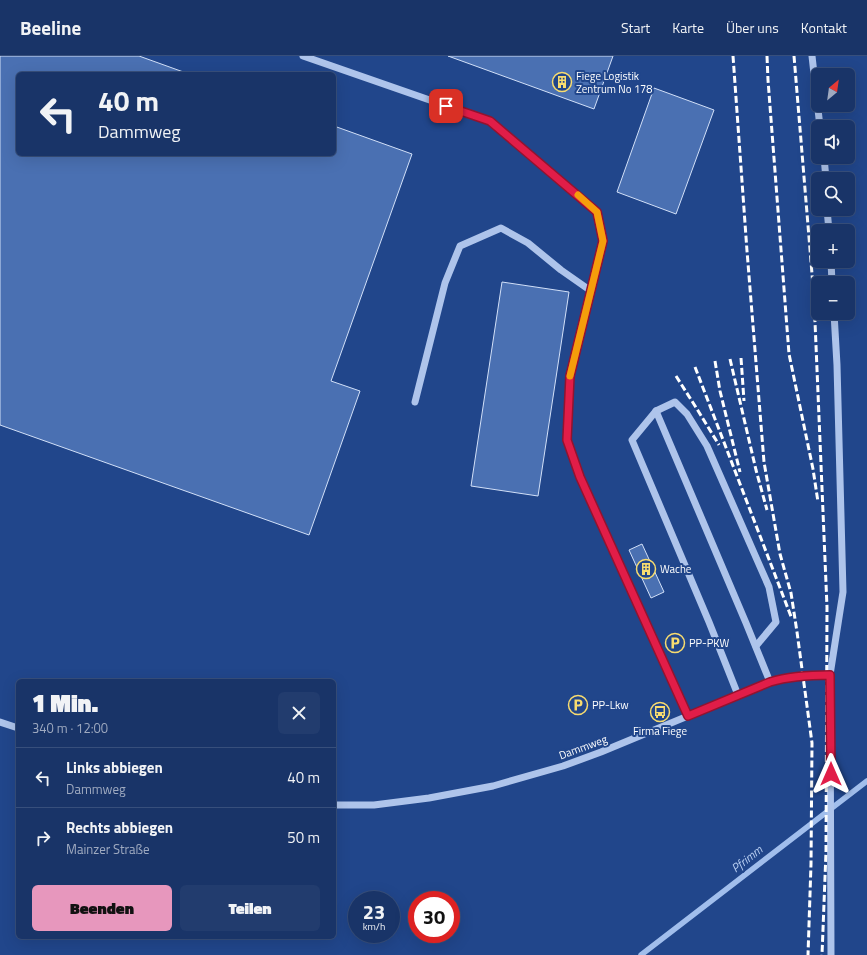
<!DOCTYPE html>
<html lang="de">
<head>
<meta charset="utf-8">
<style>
	:root { --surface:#193468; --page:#223c6e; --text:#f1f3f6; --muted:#9faac0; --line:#374f7c; --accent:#e797bd }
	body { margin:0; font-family:"Titillium Web",sans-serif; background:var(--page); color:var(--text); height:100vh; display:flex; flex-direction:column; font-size:15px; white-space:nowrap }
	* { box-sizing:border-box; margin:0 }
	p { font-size:13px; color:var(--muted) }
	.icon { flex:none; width:22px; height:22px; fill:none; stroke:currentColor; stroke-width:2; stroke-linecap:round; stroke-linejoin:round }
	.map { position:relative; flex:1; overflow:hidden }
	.details { position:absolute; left:16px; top:623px; width:320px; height:260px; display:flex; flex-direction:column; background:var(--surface); border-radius:6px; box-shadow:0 4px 16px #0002,0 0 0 1px var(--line) }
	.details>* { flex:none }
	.guide { position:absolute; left:16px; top:16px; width:320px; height:84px; border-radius:6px; box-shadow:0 4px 16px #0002,0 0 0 1px var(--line); background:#193468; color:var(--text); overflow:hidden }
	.needle { width:26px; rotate:29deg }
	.fabs { position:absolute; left:811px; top:12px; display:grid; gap:8px }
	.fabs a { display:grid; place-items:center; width:44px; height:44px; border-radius:6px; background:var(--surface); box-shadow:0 4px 16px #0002,0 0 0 1px var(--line); font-size:20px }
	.speed { position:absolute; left:348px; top:835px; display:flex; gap:8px; font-size:20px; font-weight:700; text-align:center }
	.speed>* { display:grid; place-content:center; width:52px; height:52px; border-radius:50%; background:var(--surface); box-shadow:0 4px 16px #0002,0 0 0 1px var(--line); line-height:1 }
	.speed small { font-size:10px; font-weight:400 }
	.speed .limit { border:6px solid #d22; background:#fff; color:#111 }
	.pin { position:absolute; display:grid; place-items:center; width:34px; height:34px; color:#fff; margin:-17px; border-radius:8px; box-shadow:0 2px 6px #0006 }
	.me { position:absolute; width:44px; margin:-22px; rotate:0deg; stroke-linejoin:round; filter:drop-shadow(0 0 3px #0008) }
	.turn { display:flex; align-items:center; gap:14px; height:84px; padding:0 16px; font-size:18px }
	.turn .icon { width:52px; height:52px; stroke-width:2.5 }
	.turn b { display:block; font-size:28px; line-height:34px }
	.round { display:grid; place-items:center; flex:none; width:42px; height:42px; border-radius:6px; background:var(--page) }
	.head { display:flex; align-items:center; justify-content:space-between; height:68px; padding:0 16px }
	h1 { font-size:24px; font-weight:800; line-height:30px }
	.action { display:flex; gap:8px; margin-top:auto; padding:8px 16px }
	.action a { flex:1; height:46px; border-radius:6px; background:var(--accent); color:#111; font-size:16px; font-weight:800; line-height:46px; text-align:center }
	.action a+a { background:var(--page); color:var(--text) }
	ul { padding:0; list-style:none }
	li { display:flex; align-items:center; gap:12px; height:60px; padding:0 16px; border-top:1px solid var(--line) }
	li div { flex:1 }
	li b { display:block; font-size:15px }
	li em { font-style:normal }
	header { display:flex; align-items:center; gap:24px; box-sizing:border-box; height:56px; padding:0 20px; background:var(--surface); border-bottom:1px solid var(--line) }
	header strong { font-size:19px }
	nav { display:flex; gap:22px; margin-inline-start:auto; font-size:14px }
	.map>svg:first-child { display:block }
</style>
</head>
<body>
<header>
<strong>Beeline</strong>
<nav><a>Start</a><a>Karte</a><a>Über uns</a><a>Kontakt</a></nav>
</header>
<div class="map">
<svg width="867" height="899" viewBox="0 0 867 899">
	<rect width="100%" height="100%" fill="#21468b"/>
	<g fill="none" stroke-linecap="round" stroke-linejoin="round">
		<!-- stream -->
		<path stroke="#a1beec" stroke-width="5.5" d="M641,899l226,-174"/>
	</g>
	<!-- building -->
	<g fill="#4a70b2" stroke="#d2e0f8">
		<path d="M0,0h139l50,18h-171v80h316v-28l78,28 -81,227 29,10 -51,144 -309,-110z"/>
		<path d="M448,0h165l-19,53z"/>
		<path d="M654,32l60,22 -38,104 -59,-22z"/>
		<path d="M502,226l67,10 -31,204 -67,-10z"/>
		<path d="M642,488l22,48 -13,6 -22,-48z"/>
	</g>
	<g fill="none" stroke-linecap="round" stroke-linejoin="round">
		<!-- minor -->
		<g stroke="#aec4eb" stroke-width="7">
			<path d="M303,0l187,65 107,91 6,29 -33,135 -3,64 13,37 108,239"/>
			<path d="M812,0l8,71"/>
			<path d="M824,101l2,22"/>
			<path d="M827,153l2,22"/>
			<path d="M831,205l1,22"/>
			<path d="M415,346l30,-119 15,-37 41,-18 27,15 33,27 30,21"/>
			<path d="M656,355l19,-9 12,12 20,32 62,141 7,35 -20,24"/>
			<path d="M738,639l-29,-73 -77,-182 24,-29 90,212 24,59"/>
			<path d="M0,666l18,6"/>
			<path d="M334,749h40l55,-7 64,-12 70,-20 38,-14 169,-70c20,-6 40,-7 60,-7"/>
			<path d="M831,899l-1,-280 13,-83 -6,-227 -3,-52"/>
		</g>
		<!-- rail -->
		<g stroke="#fff" stroke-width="3" stroke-dasharray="7 3" stroke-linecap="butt">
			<path d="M733,0l14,195 17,211 16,92 11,39 6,39 15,111 -1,121 -3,91"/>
			<path d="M767,0l1,24 21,274 24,115 5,33"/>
			<path d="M794,0l20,242 13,309 -1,245 -4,103"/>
			<path d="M741,302l3,43"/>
			<path d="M730,303l26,111 11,40"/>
			<path d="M715,305l5,30 20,81"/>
			<path d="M695,311l97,252"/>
			<path d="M676,320l21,33 22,36"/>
		</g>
	</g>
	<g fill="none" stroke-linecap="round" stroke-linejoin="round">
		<!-- route casing -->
		<g stroke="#92132f" stroke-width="10">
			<path id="route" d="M446,50l44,15 107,91 6,29 -33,135 -3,64 13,37 108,239 82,-34c20,-6 40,-7 60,-7l1,99"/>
		</g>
		<!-- route -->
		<use href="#route" stroke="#e11d48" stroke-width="7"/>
		<!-- slow -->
		<path stroke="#f59e0b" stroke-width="7" d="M570,320l33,-135 -6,-29 -19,-17"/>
	</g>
	<!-- icons -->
	<defs>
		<g id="building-ring" transform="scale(1)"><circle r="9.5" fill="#21468b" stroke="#f8dc6f" stroke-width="1.5"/><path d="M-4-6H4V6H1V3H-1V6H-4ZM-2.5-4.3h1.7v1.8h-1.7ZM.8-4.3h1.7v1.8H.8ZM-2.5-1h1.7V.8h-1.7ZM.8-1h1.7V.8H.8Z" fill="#f8dc6f"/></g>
		<g id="parking-ring" transform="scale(1)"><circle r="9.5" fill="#21468b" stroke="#f8dc6f" stroke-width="1.5"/><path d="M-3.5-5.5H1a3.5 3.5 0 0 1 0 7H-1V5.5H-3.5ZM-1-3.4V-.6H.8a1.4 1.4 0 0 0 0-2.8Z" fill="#f8dc6f"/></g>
		<g id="bus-ring" transform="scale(1)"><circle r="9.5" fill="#21468b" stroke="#f8dc6f" stroke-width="1.5"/><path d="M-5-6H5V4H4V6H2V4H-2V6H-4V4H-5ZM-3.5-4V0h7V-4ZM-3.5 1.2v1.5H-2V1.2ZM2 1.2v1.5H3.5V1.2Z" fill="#f8dc6f"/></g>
	</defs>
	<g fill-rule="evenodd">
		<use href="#building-ring" x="562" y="26"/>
		<use href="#building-ring" x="646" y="513"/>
		<use href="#parking-ring" x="675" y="587"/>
		<use href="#parking-ring" x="578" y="649"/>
		<use href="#bus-ring" x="660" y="656"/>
	</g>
	<g text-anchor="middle" stroke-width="4" stroke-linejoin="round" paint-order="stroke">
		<!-- poi labels -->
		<g font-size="11" fill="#fff" stroke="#21468b" text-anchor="start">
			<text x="576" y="24">Fiege Logistik<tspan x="576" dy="13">Zentrum No 178</tspan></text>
			<text x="660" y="517">Wache</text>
			<text x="689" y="591">PP-PKW</text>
			<text x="592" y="653">PP-Lkw</text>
			<text x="660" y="679" text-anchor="middle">Firma Fiege</text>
		</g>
		<!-- street labels -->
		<g font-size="11" fill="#fff" stroke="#21468b">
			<text transform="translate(583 691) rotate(-20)" y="4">Dammweg</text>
		</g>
		<!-- water labels -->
		<g font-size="12" font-style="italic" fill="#b9cff2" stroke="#21468b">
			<text transform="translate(747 803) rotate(-38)" y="4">Pfrimm</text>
		</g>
	</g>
</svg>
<div class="fabs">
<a><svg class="needle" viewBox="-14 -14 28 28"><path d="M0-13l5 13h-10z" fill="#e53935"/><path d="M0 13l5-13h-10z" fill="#9faac0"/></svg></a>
<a><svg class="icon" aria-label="sound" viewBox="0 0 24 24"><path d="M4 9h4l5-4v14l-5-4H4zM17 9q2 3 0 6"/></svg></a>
<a><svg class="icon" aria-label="search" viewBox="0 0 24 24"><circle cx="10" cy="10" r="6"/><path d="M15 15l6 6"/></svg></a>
<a>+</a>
<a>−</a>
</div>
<div class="speed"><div>23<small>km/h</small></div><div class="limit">30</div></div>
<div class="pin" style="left:446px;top:50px;background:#d93025"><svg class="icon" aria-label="arrive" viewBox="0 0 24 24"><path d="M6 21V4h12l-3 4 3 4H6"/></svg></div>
<svg class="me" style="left:831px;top:718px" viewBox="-20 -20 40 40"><path d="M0-17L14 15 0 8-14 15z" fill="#e11d48" stroke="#fff" stroke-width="4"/></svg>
<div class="guide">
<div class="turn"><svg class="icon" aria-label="left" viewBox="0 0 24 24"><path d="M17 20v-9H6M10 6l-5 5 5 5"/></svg><div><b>40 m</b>Dammweg</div></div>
</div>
<section class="details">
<div class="head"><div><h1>1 Min.</h1><p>340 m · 12:00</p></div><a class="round"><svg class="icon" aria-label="close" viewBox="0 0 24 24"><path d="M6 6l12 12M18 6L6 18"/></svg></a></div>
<ul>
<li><svg class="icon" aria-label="left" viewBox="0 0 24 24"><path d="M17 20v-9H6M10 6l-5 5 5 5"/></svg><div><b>Links abbiegen</b><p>Dammweg</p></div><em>40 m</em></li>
<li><svg class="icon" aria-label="right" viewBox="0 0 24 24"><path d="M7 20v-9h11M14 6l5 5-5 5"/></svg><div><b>Rechts abbiegen</b><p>Mainzer Straße</p></div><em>50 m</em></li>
</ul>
<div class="action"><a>Beenden</a><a>Teilen</a></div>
</section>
</div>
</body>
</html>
